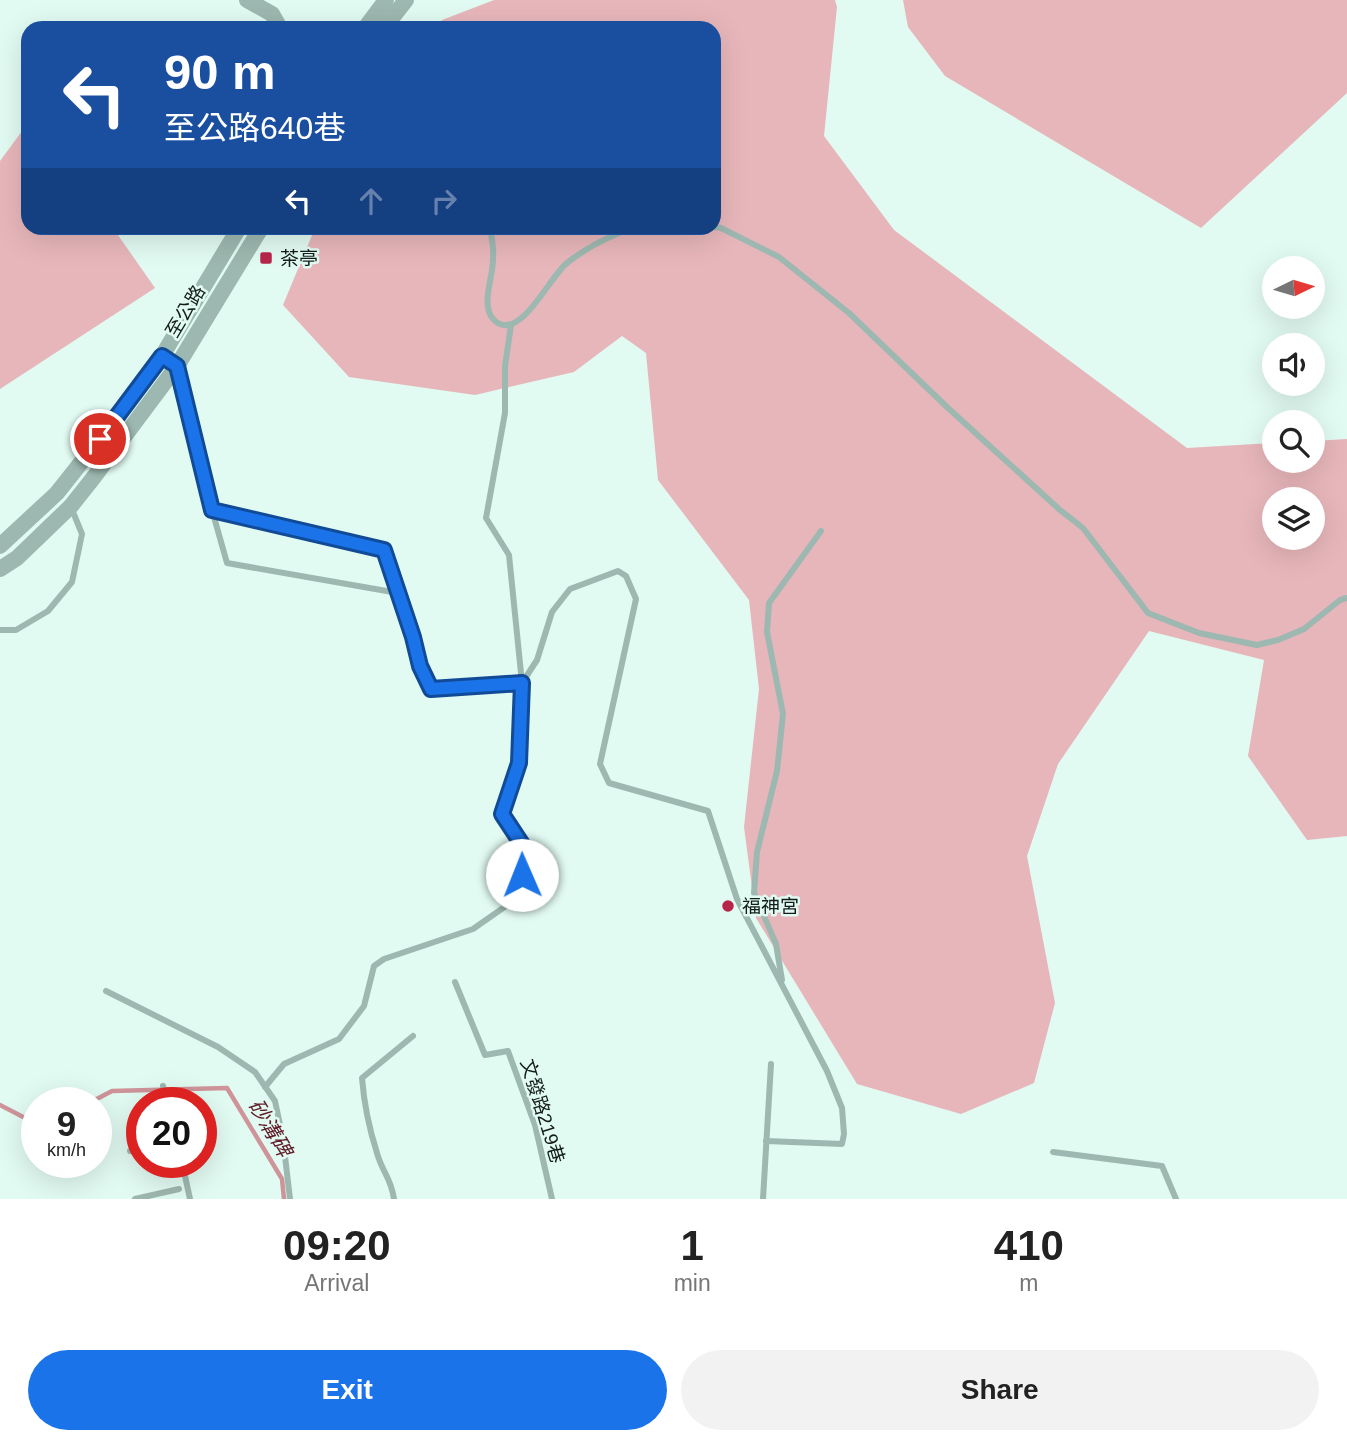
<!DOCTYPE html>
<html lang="en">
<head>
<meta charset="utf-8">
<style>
	:root { --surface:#fff; --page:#f2f2f2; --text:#222; --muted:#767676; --accent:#1a73e8 }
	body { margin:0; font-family:Helvetica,"Noto Sans TC",sans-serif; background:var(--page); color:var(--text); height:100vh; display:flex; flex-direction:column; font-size:26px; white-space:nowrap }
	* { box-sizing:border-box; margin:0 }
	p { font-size:23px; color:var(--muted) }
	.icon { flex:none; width:38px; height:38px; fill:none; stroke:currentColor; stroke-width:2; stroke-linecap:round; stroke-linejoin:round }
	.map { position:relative; height:1199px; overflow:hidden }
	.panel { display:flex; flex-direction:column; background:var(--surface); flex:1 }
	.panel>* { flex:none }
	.top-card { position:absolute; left:21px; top:21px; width:700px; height:214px; border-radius:21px; box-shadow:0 7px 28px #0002; background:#1a4fa0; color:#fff; overflow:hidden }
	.needle { width:46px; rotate:85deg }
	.tools { position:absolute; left:1262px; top:256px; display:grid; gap:14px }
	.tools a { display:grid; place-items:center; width:63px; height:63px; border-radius:50%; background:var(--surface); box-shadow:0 7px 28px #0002; font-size:35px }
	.speed { position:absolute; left:21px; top:1087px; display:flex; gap:14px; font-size:35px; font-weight:700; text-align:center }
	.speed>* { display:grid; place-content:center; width:91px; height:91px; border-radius:50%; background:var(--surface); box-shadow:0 7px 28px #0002; line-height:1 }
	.speed small { font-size:18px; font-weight:400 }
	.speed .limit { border:10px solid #d22; background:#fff; color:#111 }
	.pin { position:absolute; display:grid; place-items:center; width:60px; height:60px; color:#fff; margin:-30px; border:4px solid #fff; border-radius:50%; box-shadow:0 2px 7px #0007 }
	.me { position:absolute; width:77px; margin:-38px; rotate:359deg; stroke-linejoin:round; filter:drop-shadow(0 0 5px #0008) }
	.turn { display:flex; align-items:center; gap:24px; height:147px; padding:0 28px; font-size:32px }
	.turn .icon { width:91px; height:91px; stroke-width:2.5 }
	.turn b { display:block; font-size:49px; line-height:60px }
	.lanes { display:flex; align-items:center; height:66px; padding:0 28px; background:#0003; justify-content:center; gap:35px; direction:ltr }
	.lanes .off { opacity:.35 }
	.eta { display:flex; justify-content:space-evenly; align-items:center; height:119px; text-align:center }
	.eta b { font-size:42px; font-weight:800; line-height:49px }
	.button { display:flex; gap:14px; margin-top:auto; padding:14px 28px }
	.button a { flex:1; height:80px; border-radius:42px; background:var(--accent); color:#fff; font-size:28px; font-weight:800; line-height:80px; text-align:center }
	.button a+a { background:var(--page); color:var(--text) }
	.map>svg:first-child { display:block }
</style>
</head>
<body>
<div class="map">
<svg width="1347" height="1199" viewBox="0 0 1347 1199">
	<rect width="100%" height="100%" fill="#e1faf2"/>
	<!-- green -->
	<g fill="#e7b6ba" fill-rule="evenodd">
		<path d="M494,0h341l2,7 -13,129 70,94 293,218 87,-5v17h38l1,-19 34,-2v397l-40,4 -59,-84 16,-96 -115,-29 -91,133 -31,92 28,147 -21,80 -73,31 -104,-30 -101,-166 -12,-91 15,-138 -10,-89 -91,-120 -12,-127 -24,-17 -48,36 -99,23 -126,-18 -66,-72 32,-77h399v-200h-279l7,-8zM1274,499h38v38h-38z"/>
		<path d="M903,0h444v93l-146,135 -256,-152 -37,-49z"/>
		<path d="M28,123v105h85l42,60 -155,101v-228z"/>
	</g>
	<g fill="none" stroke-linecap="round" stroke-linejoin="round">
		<!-- stream -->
		<g stroke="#ce9499" stroke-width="4.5">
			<path d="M91,1102l21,-11 115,-3 55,91 2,20"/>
			<path d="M0,1105l29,15h8"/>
		</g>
		<!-- service -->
		<g stroke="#9db8b0" stroke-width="6">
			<path d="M714,227l7,1 58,29 70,56 99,95 112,102 23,18 65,85 51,20 58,12 21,-5 26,-11 36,-29 7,-2"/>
			<path d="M490,228c2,10 4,21 3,31 0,17 -9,37 -4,53 2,5 6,10 11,12 24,10 51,-49 67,-61 20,-16 42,-27 66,-35"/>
			<path d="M178,371l34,139 172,40 29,87 7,29 11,23 91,-6 15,-23 15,-48 18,-23 48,-18 8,5 10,23 -36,165 9,19 99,28 29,88 90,172 15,37 2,26 -2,10 -76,-3"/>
			<path d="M212,510l15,53 171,30"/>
			<path d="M0,630h16l32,-19 24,-29 10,-48 -11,-27"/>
			<path d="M782,980l-6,-36 -22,-51 3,-41 20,-81 6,-57 -16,-82 2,-29 52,-72"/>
			<path d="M455,982l30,73 23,-4 27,74 17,74"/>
			<path d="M106,991l112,56 37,25 20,29 8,38 7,60"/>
			<path d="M163,1086l4,16"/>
			<path d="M265,1087l19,-23 55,-25 25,-33 10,-40 10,-7 89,-30 43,-30 11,-47 -25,-38 17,-51 3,-80 -13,-128 -23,-37 19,-105v-47l6,-41"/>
			<path d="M130,1151l12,-3"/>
			<path d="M1053,1152l109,14 14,33"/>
			<path d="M182,1162l8,37"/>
			<path d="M135,1199l44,-10"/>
			<path d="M394,1199c-3,-22 -12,-27 -17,-46 -8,-25 -13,-49 -15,-75l51,-42"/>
			<path d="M763,1199l8,-135"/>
		</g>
		<!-- tertiary -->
		<g stroke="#9db8b0" stroke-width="16">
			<path d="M247,0l25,14 8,14"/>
			<path d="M365,28l21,-28"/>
			<path d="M384,28l22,-28"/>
			<path d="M0,546l57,-53 57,-72 48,-65 77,-128"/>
			<path d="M0,569l17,-11 54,-52 23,-29 83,-111 84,-138"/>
		</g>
	</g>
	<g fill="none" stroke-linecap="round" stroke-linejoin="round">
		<!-- route casing -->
		<g stroke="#114b97" stroke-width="18">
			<path id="route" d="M100,439l62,-83 15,10 35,144 172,40 29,87 7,29 11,23 91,-6 -3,80 -17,51 25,38 -5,23"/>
		</g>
		<!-- route -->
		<use href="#route" stroke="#1a73e8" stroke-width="12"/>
	</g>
	<!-- markers -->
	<g fill="#b7264a" stroke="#e1faf2" stroke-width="2.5">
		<rect x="259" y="251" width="14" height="14" rx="3.5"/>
		<circle cx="728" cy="906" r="7"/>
	</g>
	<g text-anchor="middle" stroke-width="5" stroke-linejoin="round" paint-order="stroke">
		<!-- poi labels -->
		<g font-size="19" fill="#131c1a" stroke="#e1faf2" text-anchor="start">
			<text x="280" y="265">茶亭</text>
			<text x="742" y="913">福神宮</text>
		</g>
		<!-- street labels -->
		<g font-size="19" fill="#131c1a" stroke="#e1faf2">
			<text transform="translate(185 311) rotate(-59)" y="7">至公路</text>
			<text transform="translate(543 1111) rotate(73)" y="7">文發路219巷</text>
		</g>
		<!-- water labels -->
		<g font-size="21" font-style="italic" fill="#601a28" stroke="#e1faf2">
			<text transform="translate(270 1128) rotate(59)" y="7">砂溝碑</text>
		</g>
	</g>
</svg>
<div class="tools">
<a><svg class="needle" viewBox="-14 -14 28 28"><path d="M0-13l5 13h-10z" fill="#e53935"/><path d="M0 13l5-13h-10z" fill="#767676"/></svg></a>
<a><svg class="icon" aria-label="sound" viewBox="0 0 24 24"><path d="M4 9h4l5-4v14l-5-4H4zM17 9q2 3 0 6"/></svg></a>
<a><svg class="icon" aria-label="search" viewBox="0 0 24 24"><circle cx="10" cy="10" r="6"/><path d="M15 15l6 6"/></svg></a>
<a><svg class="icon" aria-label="layers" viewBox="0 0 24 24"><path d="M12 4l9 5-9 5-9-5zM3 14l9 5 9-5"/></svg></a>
</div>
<div class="speed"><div>9<small>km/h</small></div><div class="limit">20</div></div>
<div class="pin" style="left:100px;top:439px;background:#d93025"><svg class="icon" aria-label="arrive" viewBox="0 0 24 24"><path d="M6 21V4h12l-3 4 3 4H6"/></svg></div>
<svg class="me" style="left:522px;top:875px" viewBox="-20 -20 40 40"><circle r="19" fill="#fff"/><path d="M0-13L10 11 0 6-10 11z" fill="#1a73e8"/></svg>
<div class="top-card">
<div class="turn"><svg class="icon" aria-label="left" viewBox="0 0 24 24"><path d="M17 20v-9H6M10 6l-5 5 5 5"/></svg><div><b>90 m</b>至公路640巷</div></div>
<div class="lanes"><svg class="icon" aria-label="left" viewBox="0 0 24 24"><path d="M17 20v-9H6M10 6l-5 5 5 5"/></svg><svg class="icon off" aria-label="ahead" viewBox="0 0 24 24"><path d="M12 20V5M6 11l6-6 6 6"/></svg><svg class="icon off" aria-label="right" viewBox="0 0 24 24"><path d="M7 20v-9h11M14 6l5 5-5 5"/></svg></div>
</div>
</div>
<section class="panel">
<div class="eta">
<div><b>09:20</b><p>Arrival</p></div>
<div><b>1</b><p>min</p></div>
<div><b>410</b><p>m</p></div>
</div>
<div class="button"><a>Exit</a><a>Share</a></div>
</section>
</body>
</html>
